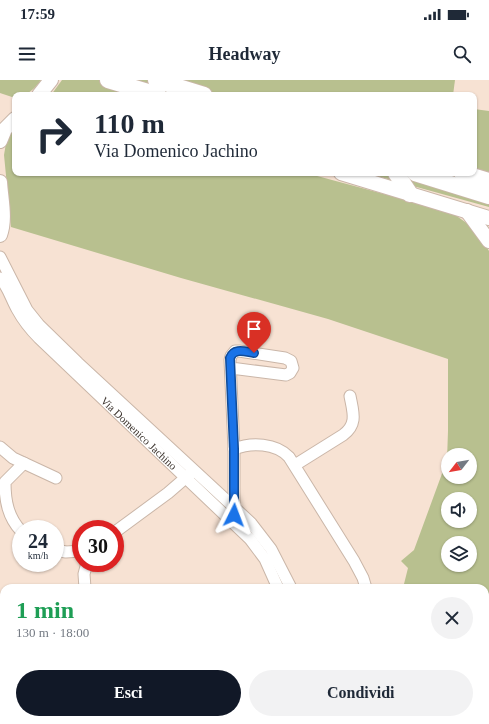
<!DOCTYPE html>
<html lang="it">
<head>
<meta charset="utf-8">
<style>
	:root { --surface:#fff; --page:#f2f2f3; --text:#1f2937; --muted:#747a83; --accent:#111827 }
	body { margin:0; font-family:"Times New Roman",serif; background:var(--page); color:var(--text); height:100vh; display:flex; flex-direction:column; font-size:15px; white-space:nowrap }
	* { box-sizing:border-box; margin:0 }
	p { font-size:13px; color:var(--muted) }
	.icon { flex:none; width:22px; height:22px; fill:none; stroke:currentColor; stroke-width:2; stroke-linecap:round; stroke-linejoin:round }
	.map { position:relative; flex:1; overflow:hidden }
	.details { position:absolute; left:0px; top:504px; width:489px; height:140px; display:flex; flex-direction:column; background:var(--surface); border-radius:12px 12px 0 0; box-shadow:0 1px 3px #0004 }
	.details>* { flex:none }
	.hud { position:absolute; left:12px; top:12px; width:465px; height:84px; border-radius:8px; box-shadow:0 1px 3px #0004; background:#fff; color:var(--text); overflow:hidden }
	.needle { width:26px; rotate:239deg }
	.fabs { position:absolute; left:441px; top:368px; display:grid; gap:8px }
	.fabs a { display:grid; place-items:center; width:36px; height:36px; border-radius:50%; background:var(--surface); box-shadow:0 1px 3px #0004; font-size:20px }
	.speed { position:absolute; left:12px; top:440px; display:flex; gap:8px; font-size:20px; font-weight:700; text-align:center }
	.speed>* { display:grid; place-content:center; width:52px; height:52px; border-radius:50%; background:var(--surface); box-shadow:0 1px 3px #0004; line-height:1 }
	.speed small { font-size:10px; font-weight:400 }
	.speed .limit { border:6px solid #d22; background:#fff; color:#111 }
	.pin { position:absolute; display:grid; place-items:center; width:34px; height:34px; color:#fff; margin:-41px -17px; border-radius:50% 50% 50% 0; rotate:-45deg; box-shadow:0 0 4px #0007 }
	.pin .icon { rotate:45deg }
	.me { position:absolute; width:44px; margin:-22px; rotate:3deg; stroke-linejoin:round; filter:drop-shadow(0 0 3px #0008) }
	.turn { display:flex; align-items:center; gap:14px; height:84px; padding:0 16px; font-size:18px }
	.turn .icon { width:52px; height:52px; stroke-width:2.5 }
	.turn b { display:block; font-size:28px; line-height:34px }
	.round { display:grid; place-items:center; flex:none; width:42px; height:42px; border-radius:21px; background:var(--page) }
	.summary { display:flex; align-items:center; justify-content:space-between; height:68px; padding:0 16px }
	h1 { font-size:24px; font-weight:600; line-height:30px; color:#1e9e55 }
	.button { display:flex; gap:8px; margin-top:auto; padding:8px 16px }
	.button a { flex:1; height:46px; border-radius:24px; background:var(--accent); color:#fff; font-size:16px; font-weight:600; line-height:46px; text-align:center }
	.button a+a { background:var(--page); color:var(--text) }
	.status { display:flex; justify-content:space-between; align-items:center; height:28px; padding:0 20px; background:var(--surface); direction:ltr }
	.status svg { height:11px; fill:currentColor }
	header { display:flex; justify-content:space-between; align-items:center; height:52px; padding:0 16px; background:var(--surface); font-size:18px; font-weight:600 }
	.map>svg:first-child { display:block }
</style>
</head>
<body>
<div class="status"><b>17:59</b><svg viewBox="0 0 49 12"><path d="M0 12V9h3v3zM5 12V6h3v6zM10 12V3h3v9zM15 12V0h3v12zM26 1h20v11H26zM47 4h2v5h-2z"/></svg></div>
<header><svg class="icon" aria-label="menu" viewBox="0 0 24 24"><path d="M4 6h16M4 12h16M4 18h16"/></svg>Headway<svg class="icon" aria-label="search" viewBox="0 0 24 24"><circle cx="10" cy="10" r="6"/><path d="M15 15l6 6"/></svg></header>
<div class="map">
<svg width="489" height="644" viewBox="0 0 489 644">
	<rect width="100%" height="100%" fill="#f7e2d3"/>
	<!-- green -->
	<g fill="#b8c08f" fill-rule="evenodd">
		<path d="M0,0h41c-8,11 -13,15 -26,15v3l-15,-5z"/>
		<path d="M62,0h393l-2,15h-402z"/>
		<path d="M474,29l15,2v96l-123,-34h108z"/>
		<path d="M15,47v46h291l145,39 24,17 14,22v473h-102l1,-4h97v-132h-82l5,-20 -7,-7 13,-11 33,-90 1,-29v-72l-120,-40 -147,-41 -170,-51 -7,-72 3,-18zM448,375h22v22h-22zM448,419h22v22h-22zM448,463h22v22h-22z"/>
	</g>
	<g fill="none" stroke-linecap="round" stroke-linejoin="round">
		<!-- minor casing -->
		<g stroke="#cab6a8" stroke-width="13">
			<g id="minor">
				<path d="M0,177l27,53 12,15 39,38 173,160 20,26 20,39"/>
				<path id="s1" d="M0,198c8,9 11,20 17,31 6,11 13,20 22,29l211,201 15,20 13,29"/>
				<path d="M231,288l55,7 4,-2 3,-5 -2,-7 -6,-3 -46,-7h-4l-4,5 -1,4 4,89v61"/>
				<path d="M0,367l13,11 43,20"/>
				<path d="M234,369c17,-7 42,-6 55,8l65,104 9,17 3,10"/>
				<path d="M295,385l48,-30c15,-11 10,-23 7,-39"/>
				<path d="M21,451c-13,-14 -16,-30 -16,-49l19,-19"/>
				<path d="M115,452l53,-39 22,-19"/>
				<path d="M55,470l11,2 15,-1"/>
				<path d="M85,508l-1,-14 3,-11"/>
				<path d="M320,640l1,4"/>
				<path d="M331,640l1,4"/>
				<path d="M216,644l4,-4"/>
			</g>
		</g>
		<!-- major casing -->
		<g stroke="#cab6a8" stroke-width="16">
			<g id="major">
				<path d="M39,15l12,-15"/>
				<path d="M0,61l5,-12 10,-10"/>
				<path d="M341,93l148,45"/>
				<path d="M0,102c1,17 6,37 0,53"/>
				<path d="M467,131l22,30"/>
			</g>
		</g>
		<!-- highway casing -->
		<g stroke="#cab6a8" stroke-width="18">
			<g id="highway">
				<path d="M108,0l50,15"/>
				<path d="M156,0l48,15"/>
				<path d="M396,93l14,21"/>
				<path d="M415,93l74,23"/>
				<path d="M462,93l27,8"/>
			</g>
		</g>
		<!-- minor -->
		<use href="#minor" stroke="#fff" stroke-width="11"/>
		<!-- major -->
		<use href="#major" stroke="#fff" stroke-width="14"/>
		<!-- highway -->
		<use href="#highway" stroke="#fff" stroke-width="16"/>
	</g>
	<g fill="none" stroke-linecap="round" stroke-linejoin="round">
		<!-- route casing -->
		<g stroke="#114b97" stroke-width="10">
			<path id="route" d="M234,435v-66l-4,-91c4,-11 16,-6 24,-5"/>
		</g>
		<!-- route -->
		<use href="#route" stroke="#1a73e8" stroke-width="7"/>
	</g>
	<g text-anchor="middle" stroke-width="4" stroke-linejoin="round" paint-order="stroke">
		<!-- street labels -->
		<g font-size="11" fill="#3b332d" stroke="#fef1e8">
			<text dy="4" stroke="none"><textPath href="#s1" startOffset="210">Via Domenico Jachino</textPath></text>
		</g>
	</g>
</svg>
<div class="fabs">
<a><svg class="needle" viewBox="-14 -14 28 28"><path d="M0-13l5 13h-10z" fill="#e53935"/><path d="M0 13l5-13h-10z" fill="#747a83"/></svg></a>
<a><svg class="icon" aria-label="sound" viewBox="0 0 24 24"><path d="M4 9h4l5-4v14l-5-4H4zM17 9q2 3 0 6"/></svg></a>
<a><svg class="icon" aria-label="layers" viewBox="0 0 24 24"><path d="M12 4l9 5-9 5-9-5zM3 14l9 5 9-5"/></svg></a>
</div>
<div class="speed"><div>24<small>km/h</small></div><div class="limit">30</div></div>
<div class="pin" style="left:254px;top:273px;background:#d93025"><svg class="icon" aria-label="arrive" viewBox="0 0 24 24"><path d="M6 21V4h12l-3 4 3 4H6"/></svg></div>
<svg class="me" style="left:234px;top:435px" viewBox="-20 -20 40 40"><path d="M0-17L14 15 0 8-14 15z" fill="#1a73e8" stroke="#fff" stroke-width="4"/></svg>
<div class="hud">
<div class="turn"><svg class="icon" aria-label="right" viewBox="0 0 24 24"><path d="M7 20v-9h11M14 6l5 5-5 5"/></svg><div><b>110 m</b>Via Domenico Jachino</div></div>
</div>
<section class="details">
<div class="summary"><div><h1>1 min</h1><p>130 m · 18:00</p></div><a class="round"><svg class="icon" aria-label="close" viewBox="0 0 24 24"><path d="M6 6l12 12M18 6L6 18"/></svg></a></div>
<div class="button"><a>Esci</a><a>Condividi</a></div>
</section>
</div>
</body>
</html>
